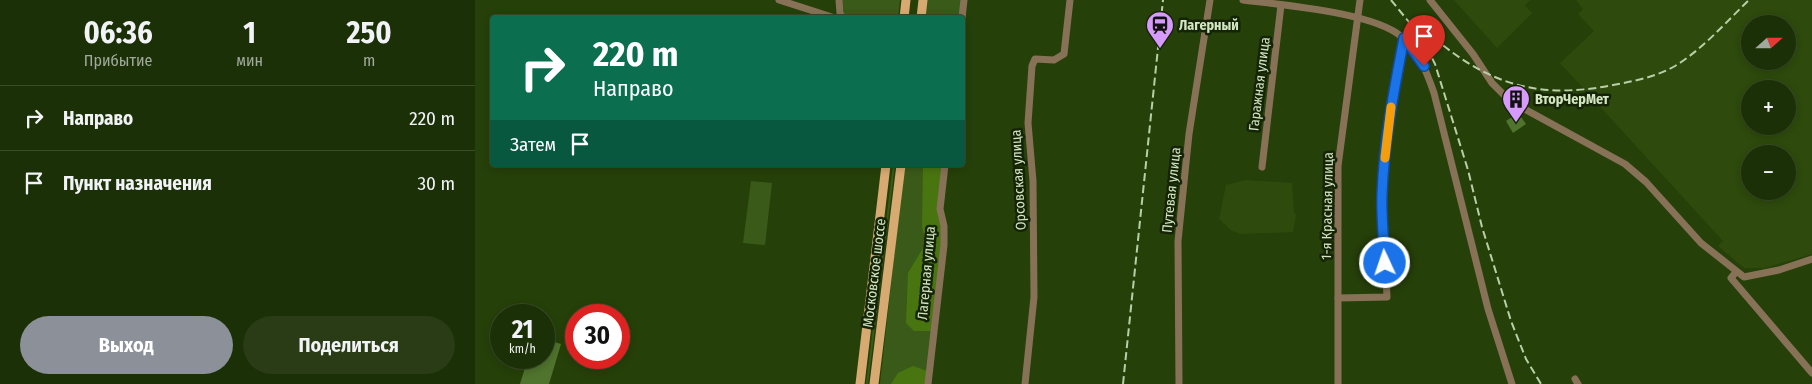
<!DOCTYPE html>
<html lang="ru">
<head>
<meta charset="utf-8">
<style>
	:root { --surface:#1c3007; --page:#293c15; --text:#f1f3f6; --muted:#a0a99b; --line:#3a4b28; --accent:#8c9099 }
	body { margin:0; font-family:"Fira Sans Condensed",sans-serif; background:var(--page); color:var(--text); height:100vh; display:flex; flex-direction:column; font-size:19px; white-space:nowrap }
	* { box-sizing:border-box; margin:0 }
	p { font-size:16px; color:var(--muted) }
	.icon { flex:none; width:28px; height:28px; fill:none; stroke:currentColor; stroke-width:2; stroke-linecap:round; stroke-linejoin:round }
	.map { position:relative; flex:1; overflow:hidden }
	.drawer { display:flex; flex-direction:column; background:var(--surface); width:475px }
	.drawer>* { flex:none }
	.banner { position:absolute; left:15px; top:15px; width:475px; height:152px; border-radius:5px; box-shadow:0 2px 8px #0003,0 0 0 1px var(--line); background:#0b6e4f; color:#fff; overflow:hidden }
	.needle { width:32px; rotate:69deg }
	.tools { position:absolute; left:1266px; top:15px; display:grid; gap:10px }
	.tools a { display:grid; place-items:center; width:55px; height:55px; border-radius:50%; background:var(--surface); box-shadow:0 2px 8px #0003,0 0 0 1px var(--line); font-size:25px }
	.speed { position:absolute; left:15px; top:304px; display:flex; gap:10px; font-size:25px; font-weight:700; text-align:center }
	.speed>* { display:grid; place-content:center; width:65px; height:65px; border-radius:50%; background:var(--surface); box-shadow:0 2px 8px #0003,0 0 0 1px var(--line); line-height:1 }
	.speed small { font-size:12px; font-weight:400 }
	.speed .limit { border:8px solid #d22; background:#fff; color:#111 }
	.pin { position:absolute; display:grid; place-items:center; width:42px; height:42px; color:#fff; margin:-51px -21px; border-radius:50% 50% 50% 0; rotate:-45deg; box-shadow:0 0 5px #0007 }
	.pin .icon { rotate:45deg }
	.me { position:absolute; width:55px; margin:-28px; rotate:357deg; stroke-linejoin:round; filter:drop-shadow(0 0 4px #0008) }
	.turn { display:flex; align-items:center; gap:18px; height:105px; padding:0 20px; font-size:22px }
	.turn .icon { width:65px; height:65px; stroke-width:2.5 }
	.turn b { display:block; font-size:35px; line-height:42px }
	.then { display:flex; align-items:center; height:48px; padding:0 20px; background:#0003; gap:10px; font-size:19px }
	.eta { display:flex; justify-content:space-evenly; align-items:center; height:85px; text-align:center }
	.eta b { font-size:30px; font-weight:700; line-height:35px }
	.cta { display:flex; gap:10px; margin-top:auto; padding:10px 20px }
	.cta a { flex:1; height:58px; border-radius:30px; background:var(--accent); color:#fff; font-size:20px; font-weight:700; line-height:58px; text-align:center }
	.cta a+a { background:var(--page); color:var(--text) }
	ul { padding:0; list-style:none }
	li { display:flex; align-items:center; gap:15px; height:65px; padding:0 20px; border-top:1px solid var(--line) }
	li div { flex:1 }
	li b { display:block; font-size:19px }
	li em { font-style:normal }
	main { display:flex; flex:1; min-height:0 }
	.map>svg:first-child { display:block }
</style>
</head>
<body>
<main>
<section class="drawer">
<div class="eta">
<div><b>06:36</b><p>Прибытие</p></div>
<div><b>1</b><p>мин</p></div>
<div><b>250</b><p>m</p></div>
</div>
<ul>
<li><svg class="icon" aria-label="right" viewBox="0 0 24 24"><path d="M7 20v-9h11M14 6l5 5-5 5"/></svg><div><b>Направо</b></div><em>220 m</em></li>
<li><svg class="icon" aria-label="arrive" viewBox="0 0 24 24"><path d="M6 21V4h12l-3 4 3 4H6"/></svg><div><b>Пункт назначения</b></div><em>30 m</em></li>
</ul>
<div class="cta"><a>Выход</a><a>Поделиться</a></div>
</section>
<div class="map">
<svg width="1337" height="384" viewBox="0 0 1337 384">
	<rect width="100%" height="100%" fill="#264009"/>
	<!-- built -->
	<g fill="#2e4a0c" fill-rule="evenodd">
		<path d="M979,0h77l-6,5 7,8 -35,35z"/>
		<path d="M1101,0h236v254l-47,14h-21l-26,-22 5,-5 -163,-178 34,-32 -16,-17 5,-5zM1275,24h37v37h-37zM1275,89h37v37h-37zM1275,154h37v37h-37z"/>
		<path d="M770,180l47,3 2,29 2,3 -3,17 -52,2 -9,-3 -13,-12 7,-34z"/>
	</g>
	<!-- green -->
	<g fill="#3a5a19">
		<path d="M367,0h58l-2,17h-50l-4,-3z"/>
		<path d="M448,0h41l-2,17 -41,1z"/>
		<path d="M418,165h2l-27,219h-2z"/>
		<path d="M429,165h41l-17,219h-48z"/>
		<path d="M276,181l21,2 -7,62 -22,-2z"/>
	</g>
	<!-- forest -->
	<g fill="#497510">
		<path d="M448,165h22l-5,44 4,17 -10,105h-20l-8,-8 2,-50 18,-30 -4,-16z"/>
		<path d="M438,366l17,6 -2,12h-37l7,-11z"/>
	</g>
	<!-- building -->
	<g fill="#50732d">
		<path d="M1043,113l8,11 -13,9 -7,-12z"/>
		<path d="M69,339l17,5 -12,40h-29l8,-26h16z"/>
	</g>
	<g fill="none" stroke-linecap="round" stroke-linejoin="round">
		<!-- minor -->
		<g stroke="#887257" stroke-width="7">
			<path d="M304,0l56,18"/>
			<path d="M364,0l1,13 3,5"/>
			<path d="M768,0c38,5 131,12 159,37 17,14 25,36 32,56l54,216 24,75"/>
			<path d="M955,0l43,54 19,29 18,18 115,63 21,18 55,61 43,34 35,-7 33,-11"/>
			<path d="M487,18l2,-18"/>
			<path d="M787,167l19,-162"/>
			<path d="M1261,272l-5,6 81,95"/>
			<path d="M863,298l49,-1 -5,-102 6,-70 16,-87"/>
			<path d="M1100,379l3,5"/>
			<path d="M453,384l16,-139v-19l-4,-17 5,-44"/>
			<path d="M550,384l9,-87 -1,-116 -5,-58 4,-57 3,-7 19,1 10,-6 6,-54"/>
			<path d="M704,384l-1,-143 11,-107 21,-134"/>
			<path d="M863,384v-218l22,-166"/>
		</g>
		<!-- major -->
		<g stroke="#d7aa72" stroke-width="9">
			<path d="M429,18l2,-18"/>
			<path d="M446,18l2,-18"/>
			<path d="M385,384l26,-219"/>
			<path d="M399,384l27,-219"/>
		</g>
		<!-- rail -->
		<g stroke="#bacfa8" stroke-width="2" stroke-dasharray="8 4" stroke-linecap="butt">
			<path d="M916,0l31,38 13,26 33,106 14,57 29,94 15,38 15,25"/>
			<path d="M941,22c61,57 113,80 197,63 21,-4 43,-8 62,-19 28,-17 51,-44 74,-66"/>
			<path d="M648,384l40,-384"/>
		</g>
	</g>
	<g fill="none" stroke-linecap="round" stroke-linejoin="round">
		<!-- route casing -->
		<g stroke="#114b97" stroke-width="12">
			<path id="route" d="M910,263c-1,-23 -4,-46 -3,-69 2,-53 12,-104 22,-156l20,28"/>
		</g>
		<!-- route -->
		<use href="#route" stroke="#1a73e8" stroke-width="9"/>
		<!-- slow -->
		<path stroke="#f59e0b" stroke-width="9" d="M910,158l6,-51"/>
	</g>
	<!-- icons -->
	<defs>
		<g id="station-pin" transform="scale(1.4375)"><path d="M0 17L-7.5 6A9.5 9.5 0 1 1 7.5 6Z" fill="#d69bfa" stroke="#152407"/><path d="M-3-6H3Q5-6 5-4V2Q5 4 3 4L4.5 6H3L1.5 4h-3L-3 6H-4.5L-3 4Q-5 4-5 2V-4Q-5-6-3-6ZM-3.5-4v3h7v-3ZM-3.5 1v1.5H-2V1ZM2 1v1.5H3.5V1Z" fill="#111"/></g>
		<g id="building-pin" transform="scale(1.4375)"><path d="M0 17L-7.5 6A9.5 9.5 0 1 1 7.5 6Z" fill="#d69bfa" stroke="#152407"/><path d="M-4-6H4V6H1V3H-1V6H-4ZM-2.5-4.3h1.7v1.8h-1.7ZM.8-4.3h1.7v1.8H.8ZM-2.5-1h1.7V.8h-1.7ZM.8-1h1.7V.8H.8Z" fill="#111"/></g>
	</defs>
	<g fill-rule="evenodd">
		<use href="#station-pin" x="685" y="25"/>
		<use href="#building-pin" x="1041" y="99"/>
	</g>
	<g text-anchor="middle" stroke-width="5" stroke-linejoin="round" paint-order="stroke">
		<!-- poi labels -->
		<g font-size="14" font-weight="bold" fill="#d2e6c2" stroke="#152407" text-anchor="start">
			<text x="704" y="30">Лагерный</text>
			<text x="1060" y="104">ВторЧерМет</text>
		</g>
		<!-- street labels -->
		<g font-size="14" fill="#d2e6c2" stroke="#152407">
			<text transform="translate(784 84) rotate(-83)" y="5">Гаражная улица</text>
			<text transform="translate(543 180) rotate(-93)" y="5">Орсовская улица</text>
			<text transform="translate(696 190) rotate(-84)" y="5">Путевая улица</text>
			<text transform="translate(852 206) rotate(-89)" y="5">1-я Красная улица</text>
			<text transform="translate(399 273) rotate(-83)" y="5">Московское шоссе</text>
			<text transform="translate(451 273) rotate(-85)" y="5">Лагерная улица</text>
		</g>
	</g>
</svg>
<div class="tools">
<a><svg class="needle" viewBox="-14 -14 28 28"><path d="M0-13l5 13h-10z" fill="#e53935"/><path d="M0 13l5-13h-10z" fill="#a0a99b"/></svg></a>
<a>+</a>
<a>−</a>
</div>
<div class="speed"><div>21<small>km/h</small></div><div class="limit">30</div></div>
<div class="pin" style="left:949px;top:66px;background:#d93025"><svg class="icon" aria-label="arrive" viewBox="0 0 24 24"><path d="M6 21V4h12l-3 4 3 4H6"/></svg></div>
<svg class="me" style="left:910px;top:263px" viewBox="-20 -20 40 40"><circle r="17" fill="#1a73e8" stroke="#fff" stroke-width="3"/><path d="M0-11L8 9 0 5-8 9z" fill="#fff"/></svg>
<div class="banner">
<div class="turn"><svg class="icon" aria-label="right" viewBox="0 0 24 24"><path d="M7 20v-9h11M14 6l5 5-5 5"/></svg><div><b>220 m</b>Направо</div></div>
<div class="then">Затем<svg class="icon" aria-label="arrive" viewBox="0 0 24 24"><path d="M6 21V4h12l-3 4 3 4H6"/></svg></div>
</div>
</div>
</main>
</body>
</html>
